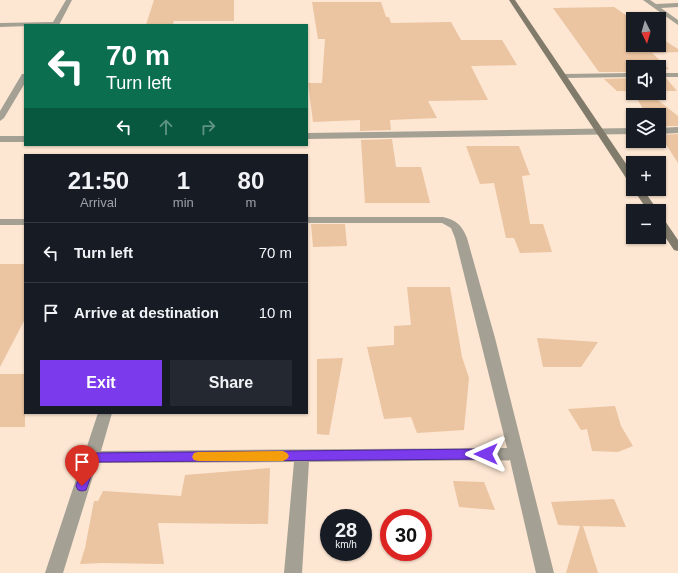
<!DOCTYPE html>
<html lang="en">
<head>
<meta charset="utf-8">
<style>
	:root { --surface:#171b24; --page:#242831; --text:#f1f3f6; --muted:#9ea1a6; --line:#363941; --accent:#7c3aed }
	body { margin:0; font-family:Helvetica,sans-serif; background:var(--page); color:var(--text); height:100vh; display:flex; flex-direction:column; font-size:15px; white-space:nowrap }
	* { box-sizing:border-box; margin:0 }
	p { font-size:13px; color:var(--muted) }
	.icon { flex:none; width:22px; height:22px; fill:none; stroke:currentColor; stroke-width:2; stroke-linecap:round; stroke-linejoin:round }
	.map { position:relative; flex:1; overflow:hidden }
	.drawer { position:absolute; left:24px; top:154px; width:284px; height:260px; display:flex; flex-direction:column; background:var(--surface); border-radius:0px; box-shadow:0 1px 3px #0004 }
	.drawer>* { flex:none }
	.banner { position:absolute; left:24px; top:24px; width:284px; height:122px; border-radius:0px; box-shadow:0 1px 3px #0004; background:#0b6e4f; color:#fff; overflow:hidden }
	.needle { width:26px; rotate:175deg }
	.fabs { position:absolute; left:626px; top:12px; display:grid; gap:8px }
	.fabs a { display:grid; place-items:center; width:40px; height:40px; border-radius:0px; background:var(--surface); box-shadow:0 1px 3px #0004; font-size:20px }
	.speed { position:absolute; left:320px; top:509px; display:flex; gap:8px; font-size:20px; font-weight:700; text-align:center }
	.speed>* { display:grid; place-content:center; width:52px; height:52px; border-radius:50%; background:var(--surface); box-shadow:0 1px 3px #0004; line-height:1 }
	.speed small { font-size:10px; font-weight:400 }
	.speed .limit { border:6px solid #d22; background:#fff; color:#111 }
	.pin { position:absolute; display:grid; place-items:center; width:34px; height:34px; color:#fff; margin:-41px -17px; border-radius:50% 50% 50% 0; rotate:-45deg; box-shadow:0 0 4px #0007 }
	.pin .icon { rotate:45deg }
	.me { position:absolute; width:44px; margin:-22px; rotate:270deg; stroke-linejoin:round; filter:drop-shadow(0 0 3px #0008) }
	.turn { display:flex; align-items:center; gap:14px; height:84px; padding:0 16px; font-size:18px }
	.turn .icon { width:52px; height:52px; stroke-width:2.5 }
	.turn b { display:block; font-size:28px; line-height:34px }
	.lanes { display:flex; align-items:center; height:38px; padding:0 16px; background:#0003; justify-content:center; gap:20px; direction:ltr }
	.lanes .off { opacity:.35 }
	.eta { display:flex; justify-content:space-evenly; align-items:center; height:68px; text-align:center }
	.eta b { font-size:24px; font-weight:800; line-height:28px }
	.cta { display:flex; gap:8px; margin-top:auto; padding:8px 16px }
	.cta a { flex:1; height:46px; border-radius:0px; background:var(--accent); color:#fff; font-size:16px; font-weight:800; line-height:46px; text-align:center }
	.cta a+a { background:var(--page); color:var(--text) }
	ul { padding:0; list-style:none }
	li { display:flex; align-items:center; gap:12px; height:60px; padding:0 16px; border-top:1px solid var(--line) }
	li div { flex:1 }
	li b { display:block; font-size:15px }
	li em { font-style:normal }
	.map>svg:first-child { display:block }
</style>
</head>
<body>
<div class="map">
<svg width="678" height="573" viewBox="0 0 678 573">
	<rect width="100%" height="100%" fill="#fde6d2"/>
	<!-- building -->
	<g fill="#ebc4a1">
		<path d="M154,0h80v21h-60l-1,3 -27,1z"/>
		<path d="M312,2h69l5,15h3l2,6 60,-1 10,18h41l15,25 -46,1 17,34 -60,1 9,17 -47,2 1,10 -31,1v-11l-47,2 -5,-39h14l3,-44h-7z"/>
		<path d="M614,7l19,13v25h26v-8l19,12v3l-26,1 17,16 -10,1 2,2h-2v-5h-26v5h-34l-46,-64z"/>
		<path d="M633,78v15h16l29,23v10h-19v-11h-12l-15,-24h-15l-13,-12z"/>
		<path d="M659,78h7l11,13h-18z"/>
		<path d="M678,134v29l-18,-28z"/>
		<path d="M392,139l4,28h25l9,36h-65l-4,-63z"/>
		<path d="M466,146h53l11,29 -8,1 8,48h13l9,28 -32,1 -6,-15h-8l-12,-55 -14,1z"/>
		<path d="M311,224h34l2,22 -34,1z"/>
		<path d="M0,264h25v55l-25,48z"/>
		<path d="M407,287h43l12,70 7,21 -5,52 -47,3 -6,-16 -27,2 -17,-72 27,-2v-19l17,-1z"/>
		<path d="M537,338l61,4 -17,25h-38z"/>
		<path d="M343,358l-14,77 -12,-1v-75z"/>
		<rect x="0" y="374" width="25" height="53"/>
		<path d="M615,406l6,20 12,20 -15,6 -26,-1 -5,-22 -6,1 -13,-21z"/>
		<path d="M270,468l-2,56 -110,-1 6,41 -62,-1 -22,1 5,-16 9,-47h4l5,-10 78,5 4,-21z"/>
		<path d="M453,481l31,1 11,28 -36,-3z"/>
		<path d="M614,499l12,28 -43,-1 15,47h-32l14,-47 -22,-1 -7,-23z"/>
	</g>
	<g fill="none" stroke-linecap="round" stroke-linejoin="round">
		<!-- street -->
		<g fill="#a4a094" fill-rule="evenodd">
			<path d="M66,0h6l-13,25 -59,2v-4l53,-1z"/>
			<path d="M643,0h7l6,4 22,-1v4l-17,1 17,12v5z"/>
			<path d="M633,73v4l-70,1 -4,-2 4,-2z"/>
			<rect x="659" y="73" width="19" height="4"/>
			<path d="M22,74h3v9l-21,35 -4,3v-10z"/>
			<path d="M678,127v6l-19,1v-6z"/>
			<path d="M633,128v6l-326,5v-6z"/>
			<rect x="0" y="136" width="25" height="6"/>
			<path d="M307,217h136c13,3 19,8 24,21l28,100 59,235h-18l-26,-113 -201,2 -7,111h-18l10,-111 -197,1 -34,110h-18l53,-160h14l-11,38 406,-3 -52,-210 -4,-10 -9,-5h-135z"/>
			<rect x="0" y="219" width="25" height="6"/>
		</g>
		<!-- secondary -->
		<g fill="#817b6b" fill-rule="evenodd">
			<path d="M509,0h6l118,174v10l-5,-3z"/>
			<path d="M633,189h10l15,22h-10z"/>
			<path d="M659,217l4,1 15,22v11l-4,-1 -15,-22z"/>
		</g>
	</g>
	<!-- route -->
	<path fill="#7c3aed" stroke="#51269a" d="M486,449l5,2 1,3 -1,3 -5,2 -390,3 -10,28 -4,1 -4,-1 -2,-4 9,-29 2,-3 4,-1z"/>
	<!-- slow -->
	<path fill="#f59e0b" d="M283,451l4,2 2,3 -2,3 -4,2h-85l-4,-1 -2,-3 2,-4 4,-1z"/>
</svg>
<div class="fabs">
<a><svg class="needle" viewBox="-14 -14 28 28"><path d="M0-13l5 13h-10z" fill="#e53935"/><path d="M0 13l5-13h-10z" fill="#9ea1a6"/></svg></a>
<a><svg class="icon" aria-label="sound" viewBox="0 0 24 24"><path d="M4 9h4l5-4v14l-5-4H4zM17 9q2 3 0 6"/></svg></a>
<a><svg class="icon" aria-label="layers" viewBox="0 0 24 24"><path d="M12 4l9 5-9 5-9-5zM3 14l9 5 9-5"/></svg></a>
<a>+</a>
<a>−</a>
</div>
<div class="speed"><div>28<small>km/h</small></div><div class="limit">30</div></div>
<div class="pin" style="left:82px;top:486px;background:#d93025"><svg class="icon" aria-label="arrive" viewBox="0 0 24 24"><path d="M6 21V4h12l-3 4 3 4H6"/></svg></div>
<svg class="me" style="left:486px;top:454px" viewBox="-20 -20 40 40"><path d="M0-17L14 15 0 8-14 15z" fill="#7c3aed" stroke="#fff" stroke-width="4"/></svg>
<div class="banner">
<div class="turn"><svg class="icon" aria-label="left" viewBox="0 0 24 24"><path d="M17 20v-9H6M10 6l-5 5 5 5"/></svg><div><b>70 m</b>Turn left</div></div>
<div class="lanes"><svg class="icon" aria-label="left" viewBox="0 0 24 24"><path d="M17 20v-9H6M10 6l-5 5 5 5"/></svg><svg class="icon off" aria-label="ahead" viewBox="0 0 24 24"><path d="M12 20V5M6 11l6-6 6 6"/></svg><svg class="icon off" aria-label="right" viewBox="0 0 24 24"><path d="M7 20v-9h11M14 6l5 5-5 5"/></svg></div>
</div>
<section class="drawer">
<div class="eta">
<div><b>21:50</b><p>Arrival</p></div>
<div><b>1</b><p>min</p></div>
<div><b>80</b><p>m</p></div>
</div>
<ul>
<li><svg class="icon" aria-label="left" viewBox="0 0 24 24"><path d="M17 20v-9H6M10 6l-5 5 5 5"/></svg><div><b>Turn left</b></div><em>70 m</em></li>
<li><svg class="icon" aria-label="arrive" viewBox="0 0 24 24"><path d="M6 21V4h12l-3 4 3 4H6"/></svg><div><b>Arrive at destination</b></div><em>10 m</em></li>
</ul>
<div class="cta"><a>Exit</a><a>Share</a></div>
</section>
</div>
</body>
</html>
